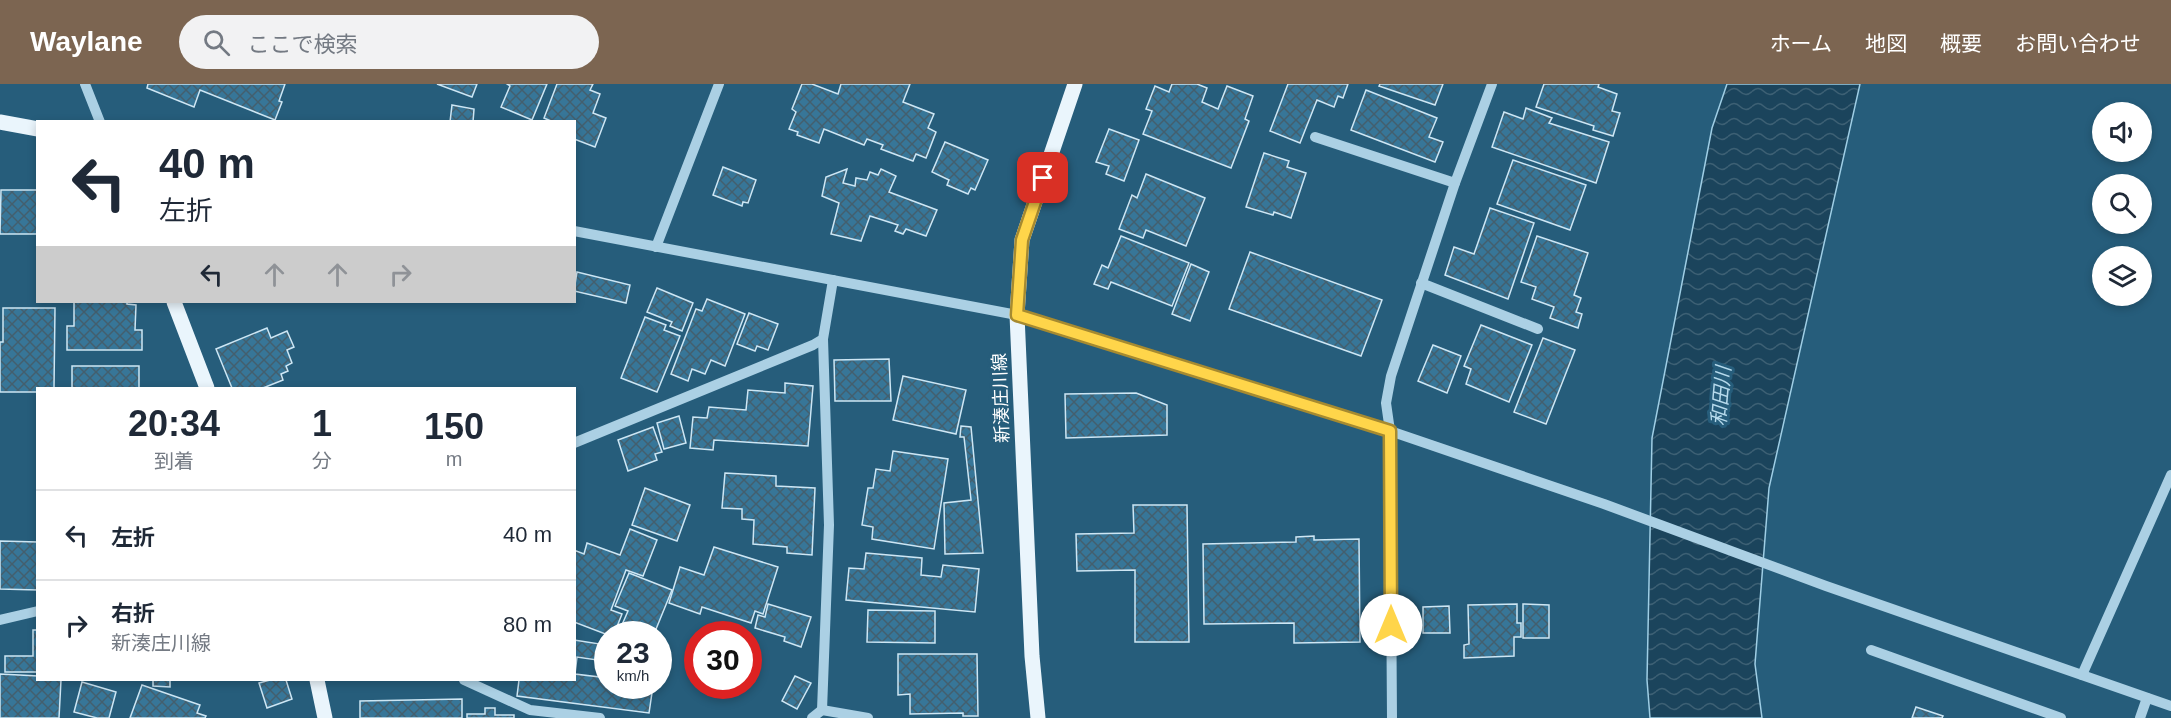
<!DOCTYPE html>
<html lang="ja">
<head>
<meta charset="utf-8">
<style>
	:root { --surface:#fff; --page:#f2f2f3; --text:#1f2937; --muted:#747a83; --line:#e0e1e3; --accent:#7c6551 }
	body { margin:0; font-family:Helvetica,"Noto Sans JP",sans-serif; background:var(--page); color:var(--text); height:100vh; display:flex; flex-direction:column; font-size:22px; white-space:nowrap }
	* { box-sizing:border-box; margin:0 }
	p { font-size:20px; color:var(--muted) }
	.icon { flex:none; width:33px; height:33px; fill:none; stroke:currentColor; stroke-width:2; stroke-linecap:round; stroke-linejoin:round }
	.map { position:relative; flex:1; overflow:hidden }
	.details { position:absolute; left:36px; top:303px; width:540px; height:294px; display:flex; flex-direction:column; background:var(--surface); border-radius:0px; box-shadow:0 3px 9px #0003 }
	.details>* { flex:none }
	.hud { position:absolute; left:36px; top:36px; width:540px; height:183px; border-radius:0px; box-shadow:0 3px 9px #0003; background:#fff; color:var(--text); overflow:hidden }
	.tools { position:absolute; left:2092px; top:18px; display:grid; gap:12px }
	.tools a { display:grid; place-items:center; width:60px; height:60px; border-radius:50%; background:var(--surface); box-shadow:0 3px 9px #0003; font-size:30px }
	.speed { position:absolute; left:594px; top:537px; display:flex; gap:12px; font-size:30px; font-weight:700; text-align:center }
	.speed>* { display:grid; place-content:center; width:78px; height:78px; border-radius:50%; background:var(--surface); box-shadow:0 3px 9px #0003; line-height:1 }
	.speed small { font-size:15px; font-weight:400 }
	.speed .limit { border:9px solid #d22; background:#fff; color:#111 }
	.pin { position:absolute; display:grid; place-items:center; width:51px; height:51px; color:#fff; margin:-26px; border-radius:12px; box-shadow:0 3px 9px #0006 }
	.me { position:absolute; width:66px; margin:-33px; rotate:0deg; stroke-linejoin:round; filter:drop-shadow(0 0 4px #0008) }
	.turn { display:flex; align-items:center; gap:21px; height:126px; padding:0 24px; font-size:27px }
	.turn .icon { width:78px; height:78px; stroke-width:2.5 }
	.turn b { display:block; font-size:42px; line-height:51px }
	.lanes { display:flex; align-items:center; height:57px; padding:0 24px; background:#0003; justify-content:center; gap:30px; direction:ltr }
	.lanes .off { opacity:.35 }
	.eta { display:flex; justify-content:space-evenly; align-items:center; height:102px; text-align:center }
	.eta b { font-size:36px; font-weight:800; line-height:42px }
	ul { padding:0; list-style:none }
	li { display:flex; align-items:center; gap:18px; height:90px; padding:0 24px; border-top:2px solid var(--line) }
	li div { flex:1 }
	li b { display:block; font-size:22px }
	li em { font-style:normal }
	header { display:flex; align-items:center; gap:36px; box-sizing:border-box; height:84px; padding:0 30px; background:var(--accent); color:#fff }
	header strong { font-size:28px }
	nav { display:flex; gap:33px; margin-inline-start:auto; font-size:21px }
	.search { width:420px; height:54px; background:var(--page); display:flex; align-items:center; gap:15px; box-sizing:border-box; padding:0 21px; border-radius:33px; color:var(--muted); font-size:22px }
	.map>svg:first-child { display:block }
</style>
</head>
<body>
<header>
<strong>Waylane</strong>
<div class="search"><svg class="icon" aria-label="search" viewBox="0 0 24 24"><circle cx="10" cy="10" r="6"/><path d="M15 15l6 6"/></svg>ここで検索</div>
<nav><a>ホーム</a><a>地図</a><a>概要</a><a>お問い合わせ</a></nav>
</header>
<div class="map">
<svg width="2171" height="634" viewBox="0 0 2171 634">
	<defs>
		<pattern id="water-waves" width="16" height="10" patternUnits="userSpaceOnUse" patternTransform="scale(1.5)"><rect width="16" height="10" fill="#1b445c"/><path d="M0 5q4-4 8 0t8 0" fill="none" stroke="#3d6074"/></pattern>
		<pattern id="building-cross-hatch" width="8" height="8" patternUnits="userSpaceOnUse" patternTransform="scale(1.5)"><rect width="8" height="8" fill="#377698"/><path d="M0 0l8 8M0 8l8-8" fill="none" stroke="#435f6e"/></pattern>
	</defs>
	<rect width="100%" height="100%" fill="#265d7b"/>
	<!-- water -->
	<path fill="url(#water-waves)" stroke="#9fcee5" stroke-width="1.5" d="M1727,0h133l-91,404 -14,176 7,54h-112l-3,-38 5,-242 60,-310z"/>
	<!-- building -->
	<g fill="url(#building-cross-hatch)" stroke="#cde6f4" stroke-width="1.5">
		<path d="M148,0h137l-6,17 3,1 -7,18 -75,-30 -6,17 -47,-19z"/>
		<path d="M437,0h40l-5,13z"/>
		<path d="M507,0h40l-15,36 -31,-13 9,-21z"/>
		<path d="M557,0h36l-3,6 10,4 -7,19 13,5 -11,29 -21,-8v-17h-21l-9,-4z"/>
		<path d="M802,0h10l26,10 3,-10h69l-7,18 31,12 -6,14 8,4 -10,26 -10,-4 -3,7 -32,-12 2,-4 -16,-6 -3,6 -40,-16 -5,14 -22,-8 1,-3 -9,-3 7,-17 -4,-3z"/>
		<path d="M1172,0h25l10,4 -5,14 16,7 9,-23 26,10 -8,23 4,2 -18,47 -88,-34 9,-23 -6,-2 9,-23 14,6z"/>
		<path d="M1288,0h60l-5,14 -5,-2 -4,11 -17,-7 -17,43 -30,-12z"/>
		<path d="M1380,0h63l-8,21 -56,-19z"/>
		<path d="M1544,0h55l-1,3 19,7 -5,17 8,2 -7,23 -20,-6 1,-4 -58,-19z"/>
		<path d="M1366,6l71,28 -8,19 14,5 -8,20 -84,-32z"/>
		<path d="M452,21l22,4 -1,13h-23z"/>
		<path d="M1526,24l26,10 -3,5 60,19 -13,41 -104,-36 12,-35 19,7z"/>
		<path d="M1109,45l30,11 -15,41 -18,-7 3,-8 -13,-4z"/>
		<path d="M945,58l43,18 -13,30 -4,-2 -3,6 -21,-9 2,-5 -17,-8z"/>
		<path d="M1264,69l25,8 -2,6 19,6 -15,45 -17,-6 -1,3 -27,-8z"/>
		<path d="M1513,76l73,25 -16,45 -73,-26z"/>
		<path d="M723,83l33,13 -8,23 -5,-1 -1,4 -29,-11z"/>
		<path d="M847,85l-4,14 12,3 1,-8 11,2 3,-8 8,3 3,-6 15,7 -7,16 48,18 -11,26 -20,-7 -3,5 -8,-3 3,-6 -28,-9 -9,25 -30,-7 8,-31 -17,-7 4,-19z"/>
		<path d="M1146,90l59,24 -19,48 -40,-16 -3,8 -24,-9 13,-34 5,3z"/>
		<path d="M1,106h37v44h-38z"/>
		<path d="M1490,124l44,15 -26,76 -63,-24 9,-28 20,7z"/>
		<path d="M1121,152l68,27 -17,43 -61,-24 -3,7 -14,-5 8,-19 6,3z"/>
		<path d="M1537,152l51,17 -14,42 7,3 -5,14 6,2 -4,14 -28,-10 4,-11 -22,-8 4,-12 -15,-5z"/>
		<path d="M1250,168l132,48 -21,56 -132,-47z"/>
		<path d="M1191,180l18,8 -19,49 -18,-7z"/>
		<path d="M577,188l53,13 -4,18 -52,-12z"/>
		<path d="M657,204l36,15 -11,28 -12,-5 2,-4 -25,-10z"/>
		<path d="M707,215l38,15 -20,52 -14,-6 -6,14 -13,-5 -4,12 -17,-7 25,-65 6,2z"/>
		<path d="M74,218h53v2l9,1 -1,25h7v20h-75v-24h7z"/>
		<path d="M3,224h52l-1,80h-16v4h-38v-50h3z"/>
		<path d="M749,229l29,11 -10,26 -11,-4 -2,5 -18,-7z"/>
		<path d="M645,233l21,8 -2,5 16,6 -23,56 -36,-14z"/>
		<path d="M1481,241l51,20 -23,57 -43,-18 5,-15 -7,-3z"/>
		<path d="M267,244l4,10 16,-7 7,16 -7,3 5,13 -6,3 2,5 -7,3 2,6 -20,8h-31l-16,-39z"/>
		<path d="M1543,254l32,12 -29,74 -32,-12z"/>
		<path d="M1433,261l28,11 -14,37 -29,-12z"/>
		<path d="M889,275l2,42h-56l-1,-41z"/>
		<path d="M72,282h67v22h-72h5z"/>
		<path d="M903,292l63,14 -10,44 -63,-14z"/>
		<path d="M785,299l28,3 -5,60 -94,-6 -1,10 -23,-2 3,-31 14,1 2,-11 37,3 2,-20 37,3z"/>
		<path d="M1136,309l31,12v30l-101,3 -1,-44z"/>
		<path d="M679,332l7,27 -22,6 -7,-26z"/>
		<path d="M961,342l10,1 12,126 -38,1 -1,-51 27,-3 -7,-63h-4z"/>
		<path d="M653,343l9,25 -7,2 2,6 -29,11 -10,-31z"/>
		<path d="M893,367l55,8 -14,90 -62,-10 1,-12 -11,-2 6,-37h5l3,-19 14,2z"/>
		<path d="M725,389l51,3v10l39,2 -3,67 -25,-2v-6l-34,-3 1,-24 -12,-1v-10l-20,-1z"/>
		<path d="M645,404l45,17 -13,36 -45,-16z"/>
		<path d="M1133,421h54l2,137h-54v-72l-58,1 -1,-37 58,-1z"/>
		<path d="M630,445l27,11 -14,36 -17,-6 -15,40 11,4 -8,20 -6,1 -34,-13v-72l10,4 3,-11 33,12z"/>
		<path d="M1314,452v4l45,-1 1,103 -66,1v-20l-90,1 -1,-80 93,-2v-5z"/>
		<path d="M0,457l38,1v48l-38,-1z"/>
		<path d="M714,463l64,20 -15,47 -8,-3 -4,12 -49,-16 -2,7 -31,-11 11,-36 24,8z"/>
		<path d="M866,469l56,5 -1,17 20,2 2,-12 36,4 -4,43 -129,-12 3,-32 15,1z"/>
		<path d="M629,489l43,17 -18,44h-36l10,-23 -13,-5z"/>
		<path d="M768,520l43,13 -10,30 -17,-6 1,-4 -30,-9 3,-13 7,2z"/>
		<path d="M1517,520v19h4v14h-7v19l-50,2v-13l5,-1 -1,-39z"/>
		<path d="M1523,520l26,1v33h-26z"/>
		<path d="M1449,522l1,27h-27v-26z"/>
		<path d="M868,526l67,1v32l-68,-1z"/>
		<path d="M33,546h5v42h-33v-16h28z"/>
		<path d="M574,556l26,4 -3,16 -20,-3 -2,17 33,4v8h45l-4,27 -132,-17 2,-16h55z"/>
		<path d="M898,570h79l1,62h-15v-3l-53,1v-20l-12,1z"/>
		<path d="M0,590l38,2v4h23l-2,38h-59z"/>
		<path d="M795,592l16,7 -14,26 -15,-8z"/>
		<path d="M153,596h17v7l-17,-1z"/>
		<path d="M270,596h16l6,19 -25,9 -8,-25z"/>
		<path d="M82,598l34,10 -7,26h-12l-23,-6z"/>
		<path d="M142,601l58,20 -3,8 9,3 -1,2h-75z"/>
		<path d="M462,615v19h-102v-17z"/>
		<path d="M1916,623l27,9 -1,2h-30z"/>
		<path d="M485,624h10v7h19v3h-47v-4h18z"/>
	</g>
	<g fill="none" stroke-linecap="round" stroke-linejoin="round">
		<!-- minor -->
		<g stroke="#abd0e4" stroke-width="10">
			<path d="M85,0l15,38"/>
			<path d="M1315,53l140,46"/>
			<path d="M574,147l443,84 373,116 214,73 222,82 345,120"/>
			<path d="M656,163l63,-163"/>
			<path d="M1421,199l117,46"/>
			<path d="M574,359l239,-98 10,-6 10,-59"/>
			<path d="M0,536l38,-9"/>
			<path d="M1871,566l190,68"/>
			<path d="M2082,591l89,-200"/>
			<path d="M464,596l66,30 70,8"/>
			<path d="M822,626l7,-185 -6,-186"/>
			<path d="M812,634l10,-8 46,8"/>
			<path d="M1392,634l-2,-287 -4,-28 5,-27 64,-193 37,-99"/>
			<path d="M2140,634l7,-20"/>
		</g>
		<!-- major -->
		<g stroke="#eaf5fc" stroke-width="15">
			<path d="M0,38l38,7"/>
			<path d="M174,218l33,86"/>
			<path d="M317,596l8,38"/>
			<path d="M1038,634l-6,-62 -15,-341 5,-75 53,-156"/>
		</g>
	</g>
	<g fill="none" stroke-linecap="round" stroke-linejoin="round">
		<!-- route casing -->
		<g stroke="#a68a30" stroke-width="15">
			<path id="route" d="M1043,94l-21,62 -5,75 373,116 1,194"/>
		</g>
		<!-- route -->
		<use href="#route" stroke="#ffd54a" stroke-width="10"/>
	</g>
	<g text-anchor="middle" stroke-width="6" stroke-linejoin="round" paint-order="stroke">
		<!-- street labels -->
		<g font-size="18" fill="#fff" stroke="#265d7b">
			<text transform="translate(1001 314) rotate(-92)" y="6">新湊庄川線</text>
		</g>
		<!-- water labels -->
		<g font-size="20" font-style="italic" fill="#b6daec" stroke="#265d7b">
			<text transform="translate(1721 312) rotate(-85)" y="7">和田川</text>
		</g>
	</g>
</svg>
<div class="tools">
<a><svg class="icon" aria-label="sound" viewBox="0 0 24 24"><path d="M4 9h4l5-4v14l-5-4H4zM17 9q2 3 0 6"/></svg></a>
<a><svg class="icon" aria-label="search" viewBox="0 0 24 24"><circle cx="10" cy="10" r="6"/><path d="M15 15l6 6"/></svg></a>
<a><svg class="icon" aria-label="layers" viewBox="0 0 24 24"><path d="M12 4l9 5-9 5-9-5zM3 14l9 5 9-5"/></svg></a>
</div>
<div class="speed"><div>23<small>km/h</small></div><div class="limit">30</div></div>
<div class="pin" style="left:1043px;top:94px;background:#d93025"><svg class="icon" aria-label="arrive" viewBox="0 0 24 24"><path d="M6 21V4h12l-3 4 3 4H6"/></svg></div>
<svg class="me" style="left:1391px;top:541px" viewBox="-20 -20 40 40"><circle r="19" fill="#fff"/><path d="M0-13L10 11 0 6-10 11z" fill="#ffd54a"/></svg>
<div class="hud">
<div class="turn"><svg class="icon" aria-label="left" viewBox="0 0 24 24"><path d="M17 20v-9H6M10 6l-5 5 5 5"/></svg><div><b>40 m</b>左折</div></div>
<div class="lanes"><svg class="icon" aria-label="left" viewBox="0 0 24 24"><path d="M17 20v-9H6M10 6l-5 5 5 5"/></svg><svg class="icon off" aria-label="ahead" viewBox="0 0 24 24"><path d="M12 20V5M6 11l6-6 6 6"/></svg><svg class="icon off" aria-label="ahead" viewBox="0 0 24 24"><path d="M12 20V5M6 11l6-6 6 6"/></svg><svg class="icon off" aria-label="right" viewBox="0 0 24 24"><path d="M7 20v-9h11M14 6l5 5-5 5"/></svg></div>
</div>
<section class="details">
<div class="eta">
<div><b>20:34</b><p>到着</p></div>
<div><b>1</b><p>分</p></div>
<div><b>150</b><p>m</p></div>
</div>
<ul>
<li><svg class="icon" aria-label="left" viewBox="0 0 24 24"><path d="M17 20v-9H6M10 6l-5 5 5 5"/></svg><div><b>左折</b></div><em>40 m</em></li>
<li><svg class="icon" aria-label="right" viewBox="0 0 24 24"><path d="M7 20v-9h11M14 6l5 5-5 5"/></svg><div><b>右折</b><p>新湊庄川線</p></div><em>80 m</em></li>
</ul>
</section>
</div>
</body>
</html>
